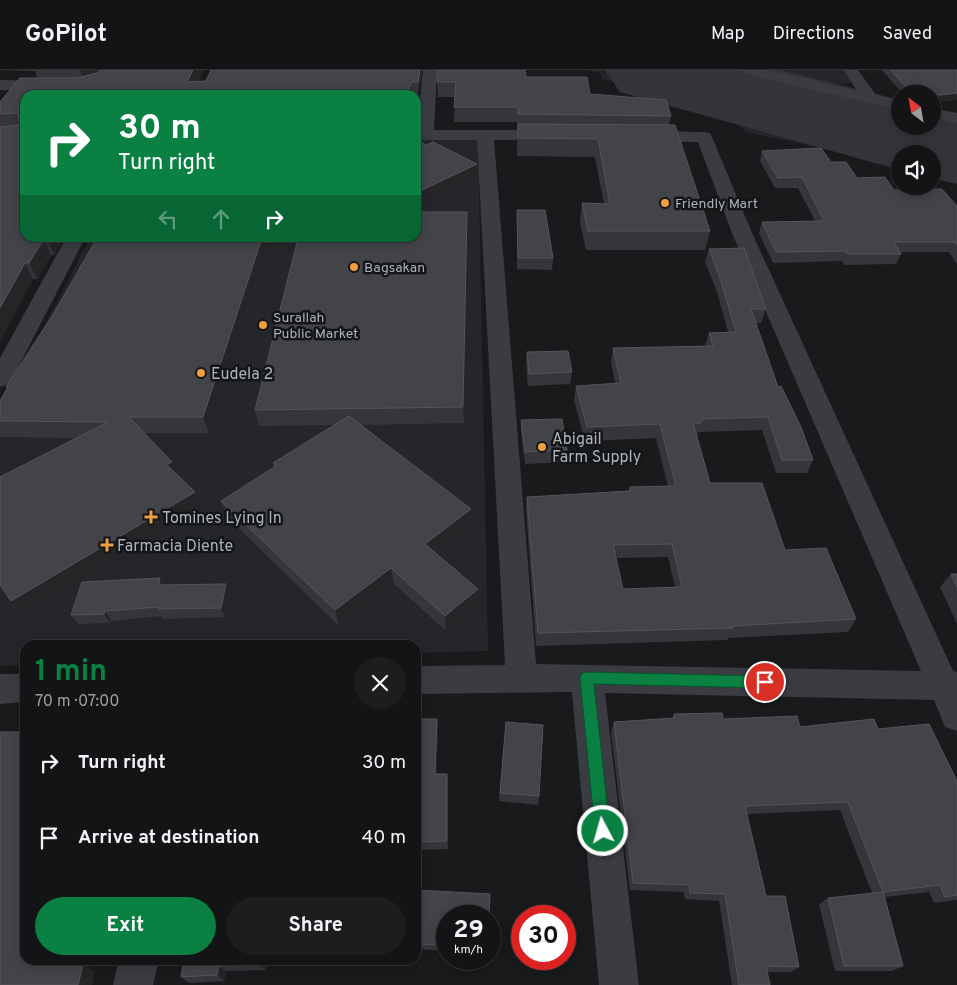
<!DOCTYPE html>
<html lang="en">
<head>
<meta charset="utf-8">
<style>
	:root { --surface:#131415; --page:#1c1d1e; --text:#f1f3f6; --muted:#9d9ea0; --line:#323334; --accent:#0b8043 }
	body { margin:0; font-family:Overpass,sans-serif; background:var(--page); color:var(--text); height:100vh; display:flex; flex-direction:column; font-size:19px; white-space:nowrap }
	* { box-sizing:border-box; margin:0 }
	p { font-size:16px; color:var(--muted) }
	.icon { flex:none; width:28px; height:28px; fill:none; stroke:currentColor; stroke-width:2; stroke-linecap:round; stroke-linejoin:round }
	.map { position:relative; flex:1; overflow:hidden }
	.details { position:absolute; left:20px; top:570px; width:401px; height:325px; display:flex; flex-direction:column; background:var(--surface); border-radius:15px; box-shadow:0 2px 12px #0003,0 0 0 1px var(--line) }
	.details>* { flex:none }
	.hud { position:absolute; left:20px; top:20px; width:401px; height:152px; border-radius:15px; box-shadow:0 2px 12px #0003,0 0 0 1px var(--line); background:#0b8043; color:#fff; overflow:hidden }
	.needle { width:32px; rotate:329deg }
	.tools { position:absolute; left:891px; top:15px; display:grid; gap:10px }
	.tools a { display:grid; place-items:center; width:50px; height:50px; border-radius:50%; background:var(--surface); box-shadow:0 2px 12px #0003,0 0 0 1px var(--line); font-size:25px }
	.speed { position:absolute; left:436px; top:835px; display:flex; gap:10px; font-size:25px; font-weight:700; text-align:center }
	.speed>* { display:grid; place-content:center; width:65px; height:65px; border-radius:50%; background:var(--surface); box-shadow:0 2px 12px #0003,0 0 0 1px var(--line); line-height:1 }
	.speed small { font-size:12px; font-weight:400 }
	.speed .limit { border:8px solid #d22; background:#fff; color:#111 }
	.pin { position:absolute; display:grid; place-items:center; width:42px; height:42px; color:#fff; margin:-21px; border:2px solid #fff; border-radius:50%; box-shadow:0 1px 5px #0007 }
	.me { position:absolute; width:55px; margin:-28px; rotate:354deg; stroke-linejoin:round; filter:drop-shadow(0 0 4px #0008) }
	.turn { display:flex; align-items:center; gap:18px; height:105px; padding:0 15px; font-size:22px }
	.turn .icon { width:65px; height:65px; stroke-width:2.5 }
	.turn b { display:block; font-size:35px; line-height:42px }
	.lanes { display:flex; align-items:center; height:48px; padding:0 15px; background:#0003; justify-content:center; gap:25px; direction:ltr }
	.lanes .off { opacity:.35 }
	.round { display:grid; place-items:center; flex:none; width:52px; height:52px; border-radius:26px; background:var(--page) }
	.head { display:flex; align-items:center; justify-content:space-between; height:85px; padding:0 15px }
	h1 { font-size:30px; font-weight:700; line-height:38px; color:var(--accent) }
	.action { display:flex; gap:10px; margin-top:auto; padding:10px 15px }
	.action a { flex:1; height:58px; border-radius:30px; background:var(--accent); color:#fff; font-size:20px; font-weight:700; line-height:58px; text-align:center }
	.action a+a { background:var(--page); color:var(--text) }
	ul { padding:0; list-style:none }
	li { display:flex; align-items:center; gap:15px; height:75px; padding:0 15px }
	li div { flex:1 }
	li b { display:block; font-size:19px }
	li em { font-style:normal }
	header { display:flex; align-items:center; gap:30px; box-sizing:border-box; height:70px; padding:0 25px; background:var(--surface); border-bottom:1px solid var(--line) }
	header strong { font-size:24px }
	nav { display:flex; gap:28px; margin-inline-start:auto; font-size:18px }
	.map>svg:first-child { display:block }
</style>
</head>
<body>
<header>
<strong>GoPilot</strong>
<nav><a>Map</a><a>Directions</a><a>Saved</a></nav>
</header>
<div class="map">
<svg width="957" height="915" viewBox="0 0 957 915">
	<rect width="100%" height="100%" fill="#191a1c"/>
	<!-- built -->
	<g fill="#252629">
		<path d="M589,0h147l164,37v19h32l1,-11 24,6v61l-24,-6 -1,-22h-32v13l-81,-20 -74,-15 -7,-10 -99,-23 3,-12 -40,-8 -2,-6z"/>
		<path d="M772,0h72l9,13 -21,1z"/>
		<path d="M416,69h62l10,512 -72,2v-8h-391v20l-25,1v-254l90,-174h326z"/>
	</g>
	<g fill="none" stroke-linecap="round" stroke-linejoin="round">
		<!-- runway -->
		<path fill="#343539" fill-rule="evenodd" d="M605,0h175l120,30v26h32v-18l25,6v70l-25,-6v-24h-32v16l-280,-78z"/>
		<!-- minor -->
		<g fill="#3b3c41" fill-rule="evenodd">
			<path d="M423,0h14l-3,60h121l6,2 2,3 -2,3 -6,2h-61l42,524 385,7 -189,-438 -34,-91 -55,-1 -6,-1 -2,-4 2,-4 6,-1 61,1 6,1 2,4 40,96 201,438 4,1v59l-12,-4 -11,-27 -329,-7 34,292h-40l-27,-293 -156,2v-28l89,-1 -28,-525h-61z"/>
			<path d="M739,0h27l91,21 -13,-21h14l18,25 24,5v10l-154,-36z"/>
			<path d="M0,10l51,1 8,5 -8,5 -51,-1z"/>
			<path d="M932,38l25,5v10l-25,-5z"/>
			<path d="M66,168h19l-73,141 -4,5 -8,3v-29z"/>
			<path d="M0,604h25v28l-25,2z"/>
			<path d="M119,890h40l-6,25h-40z"/>
		</g>
	</g>
	<!-- wall -->
	<g fill="#36363a" fill-rule="evenodd">
		<path d="M2,0h202l-6,12 225,-12 -5,27h-2v-2h-391l39,143 -10,17h-3l-14,24h-4l-33,62v-239l37,-24 -2,-7z"/>
		<path d="M882,0h75v30l-25,2v-8h-29z"/>
		<path d="M526,7l145,39 -2,9 41,106 -5,19h-119l-6,-28 2,-19 22,1 -9,-47 -78,-1v-34h-63l1,-25h-17l-1,-15z"/>
		<path d="M762,81l69,11 26,16 37,12 63,16v58l-8,-12h-48v2l-5,10 -52,1 -2,-4 -69,2 -14,-30 3,-11 53,-1 -17,-33h-23l-15,-27z"/>
		<path d="M517,140l36,48 -1,12 -35,-1z"/>
		<path d="M467,142l-3,211 -103,2 110,101 -35,27 42,52 -32,26 -52,-47 -55,42 -112,-109 -6,-16 53,-33 -1,-5 60,-38 -74,1 -4,-16z"/>
		<path d="M271,168l-62,195h-64l33,42 17,17 6,16 -178,107 -12,-14 66,-163 -77,-1v-36l7,-13 -1,-1 48,-74z"/>
		<path d="M709,179l57,60 -5,14h-5l22,64 35,73 -6,13h-31l-14,-43 -64,2 -1,4 13,47 75,67 71,69 -8,13 -120,6 -1,2 -191,6 -10,-136 1,-13 102,-6 1,-4 38,-1 -12,-48 -71,3 -11,-41 2,-14 39,-3 -4,-21 2,-14 92,-2 4,-13 19,-1 -11,-40 -12,-30zM668,487l7,30 -52,2 -7,-31z"/>
		<path d="M527,282l45,20 -2,12 -42,2 -2,-22z"/>
		<path d="M521,350l46,30 -1,12 -41,2 -4,-32z"/>
		<path d="M951,504h6v50l-17,-37z"/>
		<path d="M160,508l4,7 66,9 -5,23 -62,2 -1,-3 -51,5 -1,2 -32,1 -7,-9z"/>
		<path d="M674,644l126,13 78,2 79,52v119l-23,3 -5,-11 -44,5 18,69 -11,5h-57l-16,-67 9,-6 44,-5 -32,-83 -93,4 19,82 33,71 -8,5h-24l3,13h-38l-13,-84 -34,-2 -1,-7 -54,-2 -19,-158 3,-10 58,-4z"/>
		<path d="M416,649h21l1,10 -2,45h11l1,9v66l-32,1z"/>
		<path d="M506,652l33,74 -1,9 -39,-4z"/>
		<path d="M416,820l32,26v35l-32,-2z"/>
		<path d="M184,890h84l-2,10 -40,1 -2,10 -35,2 -8,-6z"/>
	</g>
	<!-- shaded-wall -->
	<g fill="#252528">
		<path d="M80,0h17l2,6 -16,3z"/>
		<path d="M193,0h11l-12,25 -5,-13z"/>
		<path d="M420,0h3l-5,27v-15z"/>
		<path d="M411,12l1,13h-4z"/>
		<path d="M957,23v7l-25,2v-6z"/>
		<path d="M477,94v15l-61,30v-16z"/>
		<path d="M467,142v16l-3,195 -1,-16z"/>
		<path d="M48,168h16l-10,17 -7,-16z"/>
		<path d="M262,168h9l-62,195 -6,-16z"/>
		<path d="M44,169l7,16 -14,24 -8,-16z"/>
		<path d="M25,193l8,16 -33,62v-33z"/>
		<path d="M172,392l7,16 -12,-13z"/>
		<path d="M195,422l6,16 -178,107 -12,-14z"/>
		<path d="M471,439v17l-45,35 -1,-17z"/>
		<path d="M391,498l3,16 -55,42 -4,-16z"/>
		<path d="M160,508l5,10 -6,-3z"/>
		<path d="M226,514l4,10 -5,23 -4,-9z"/>
		<path d="M478,519v16l-32,26 -1,-15z"/>
		<path d="M105,541l6,10 -1,2 -6,-9z"/>
		<path d="M437,649l1,10 -2,55 -1,-10z"/>
		<path d="M447,704l1,9v66l-1,-8z"/>
		<path d="M76,890h14l-2,7 7,4 -3,14h-14l-3,-20z"/>
		<path d="M261,890h7l-2,10 -6,-5z"/>
		<path d="M219,896l7,5 -2,10 -7,-6z"/>
	</g>
	<!-- building -->
	<g fill="#434448" stroke="#53555a" fill-rule="evenodd">
		<path d="M102,0h91l-6,12 19,-1 5,-11h209l-2,12h-7l-3,13h-383v143h23l-1,1h-3l-15,24h-4l-25,45v-181l20,-2 -2,-12 -18,1v-12l20,-24h58l22,-6z"/>
		<path d="M437,0h88l1,7h61l3,17 76,6 5,16 -153,-2v-7h-64l2,-25h-19z"/>
		<path d="M891,0h66v23l-25,3v-2h-20z"/>
		<path d="M518,54l157,1 35,106h-122l-6,-28 28,1 -12,-65 -80,-1z"/>
		<path d="M416,70l10,5 7,-3 44,22 -61,29z"/>
		<path d="M821,78l10,14h15l11,16 28,-1 9,13 48,-1 15,17v39l-2,-3h-61l7,12h-53l-2,-3 -70,1 -14,-30 62,-1 -22,-44 -24,1 -16,-27z"/>
		<path d="M517,140h28l8,48h-35z"/>
		<path d="M416,142h51l-4,195 -208,3 43,-172h118z"/>
		<path d="M97,168h165l-59,179h-74l43,45 -5,3 28,27 -184,109 -11,-16v-108l108,-55 -108,-1v-20l8,-14h-2l48,-74z"/>
		<path d="M744,178l22,61h-15l27,78 3,-1 20,41 12,33h-31l-14,-43 -67,2v4h-8l17,60h52l23,67 41,-2 30,71 -124,7 1,2 -195,5 -11,-136 103,-6v-4l46,-1 -16,-62 -73,3 -11,-41 45,-3 -8,-35 100,-2 -4,-13 27,-1 -16,-54 -11,-29zM672,474l10,43 -59,2 -10,-44z"/>
		<path d="M568,281l4,21 -43,2 -2,-22z"/>
		<path d="M349,346l122,93 -46,35 53,45 -33,27 -54,-48 -56,42 -114,-109 55,-35 -3,-3z"/>
		<path d="M562,349l5,31 -42,2 -4,-32z"/>
		<path d="M951,504h6v13z"/>
		<path d="M160,508l-1,7 67,-1 -5,24 -63,1 1,-2 -54,4 -1,3 -33,1 11,-33z"/>
		<path d="M722,643l1,6 74,-3 3,11 74,-8 4,10 51,-5 28,57v114l-12,2 -5,-12 -57,7 -35,-90 -103,4 21,90h19l14,71 -33,-1 4,19h-31l-14,-91 -35,-1 -1,-8 -56,-2 -19,-161 61,-4 -1,-4z"/>
		<path d="M416,649h21l-2,55h12v67l-31,1z"/>
		<path d="M506,652l37,3 -4,71 -39,-3z"/>
		<path d="M0,662h25v228h51l-1,5h8l-5,20h-78z"/>
		<path d="M416,820l74,4 -1,22h-41v29l-32,-1z"/>
		<path d="M883,822l20,74h-59l-16,-68z"/>
		<path d="M184,890h77l-1,5 -41,1 -2,9 -36,2z"/>
	</g>
	<!-- route -->
	<path fill="#0b8043" stroke="#07532c" d="M587,602l178,4 5,2 2,4 -2,4 -5,2 -171,-4 16,147 -2,6 -5,2 -5,-2 -3,-6 -15,-153 2,-5z"/>
	<!-- markers -->
	<g fill="#ee9f3f" stroke="#141517" stroke-width="2">
		<circle cx="665" cy="133" r="5"/>
		<circle cx="354" cy="197" r="5"/>
		<circle cx="263" cy="255" r="5"/>
		<circle cx="201" cy="303" r="5"/>
		<circle cx="542" cy="377" r="5"/>
		<path d="M148.5 439.5h5v5h5v5h-5v5h-5v-5h-5v-5h5z"/>
		<path d="M104.5 467.5h5v5h5v5h-5v5h-5v-5h-5v-5h5z"/>
	</g>
	<g text-anchor="middle" stroke-width="5" stroke-linejoin="round" paint-order="stroke">
		<!-- far-poi labels -->
		<g font-size="14" fill="#acb2bb" stroke="#141517" text-anchor="start">
			<text x="675" y="138">Friendly Mart</text>
			<text x="364" y="202">Bagsakan</text>
			<text x="273" y="252">Surallah<tspan x="273" dy="16">Public Market</tspan></text>
		</g>
		<!-- poi labels -->
		<g font-size="16" fill="#acb2bb" stroke="#141517" text-anchor="start">
			<text x="211" y="309">Eudela 2</text>
			<text x="552" y="374">Abigail<tspan x="552" dy="18">Farm Supply</tspan></text>
			<text x="162" y="453">Tomines Lying In</text>
			<text x="117" y="481">Farmacia Diente</text>
		</g>
	</g>
</svg>
<div class="tools">
<a><svg class="needle" viewBox="-14 -14 28 28"><path d="M0-13l5 13h-10z" fill="#e53935"/><path d="M0 13l5-13h-10z" fill="#9d9ea0"/></svg></a>
<a><svg class="icon" aria-label="sound" viewBox="0 0 24 24"><path d="M4 9h4l5-4v14l-5-4H4zM17 9q2 3 0 6"/></svg></a>
</div>
<div class="speed"><div>29<small>km/h</small></div><div class="limit">30</div></div>
<div class="pin" style="left:765px;top:612px;background:#d93025"><svg class="icon" aria-label="arrive" viewBox="0 0 24 24"><path d="M6 21V4h12l-3 4 3 4H6"/></svg></div>
<svg class="me" style="left:603px;top:761px" viewBox="-20 -20 40 40"><circle r="17" fill="#0b8043" stroke="#fff" stroke-width="3"/><path d="M0-11L8 9 0 5-8 9z" fill="#fff"/></svg>
<div class="hud">
<div class="turn"><svg class="icon" aria-label="right" viewBox="0 0 24 24"><path d="M7 20v-9h11M14 6l5 5-5 5"/></svg><div><b>30 m</b>Turn right</div></div>
<div class="lanes"><svg class="icon off" aria-label="left" viewBox="0 0 24 24"><path d="M17 20v-9H6M10 6l-5 5 5 5"/></svg><svg class="icon off" aria-label="ahead" viewBox="0 0 24 24"><path d="M12 20V5M6 11l6-6 6 6"/></svg><svg class="icon" aria-label="right" viewBox="0 0 24 24"><path d="M7 20v-9h11M14 6l5 5-5 5"/></svg></div>
</div>
<section class="details">
<div class="head"><div><h1>1 min</h1><p>70 m · 07:00</p></div><a class="round"><svg class="icon" aria-label="close" viewBox="0 0 24 24"><path d="M6 6l12 12M18 6L6 18"/></svg></a></div>
<ul>
<li><svg class="icon" aria-label="right" viewBox="0 0 24 24"><path d="M7 20v-9h11M14 6l5 5-5 5"/></svg><div><b>Turn right</b></div><em>30 m</em></li>
<li><svg class="icon" aria-label="arrive" viewBox="0 0 24 24"><path d="M6 21V4h12l-3 4 3 4H6"/></svg><div><b>Arrive at destination</b></div><em>40 m</em></li>
</ul>
<div class="action"><a>Exit</a><a>Share</a></div>
</section>
</div>
</body>
</html>
